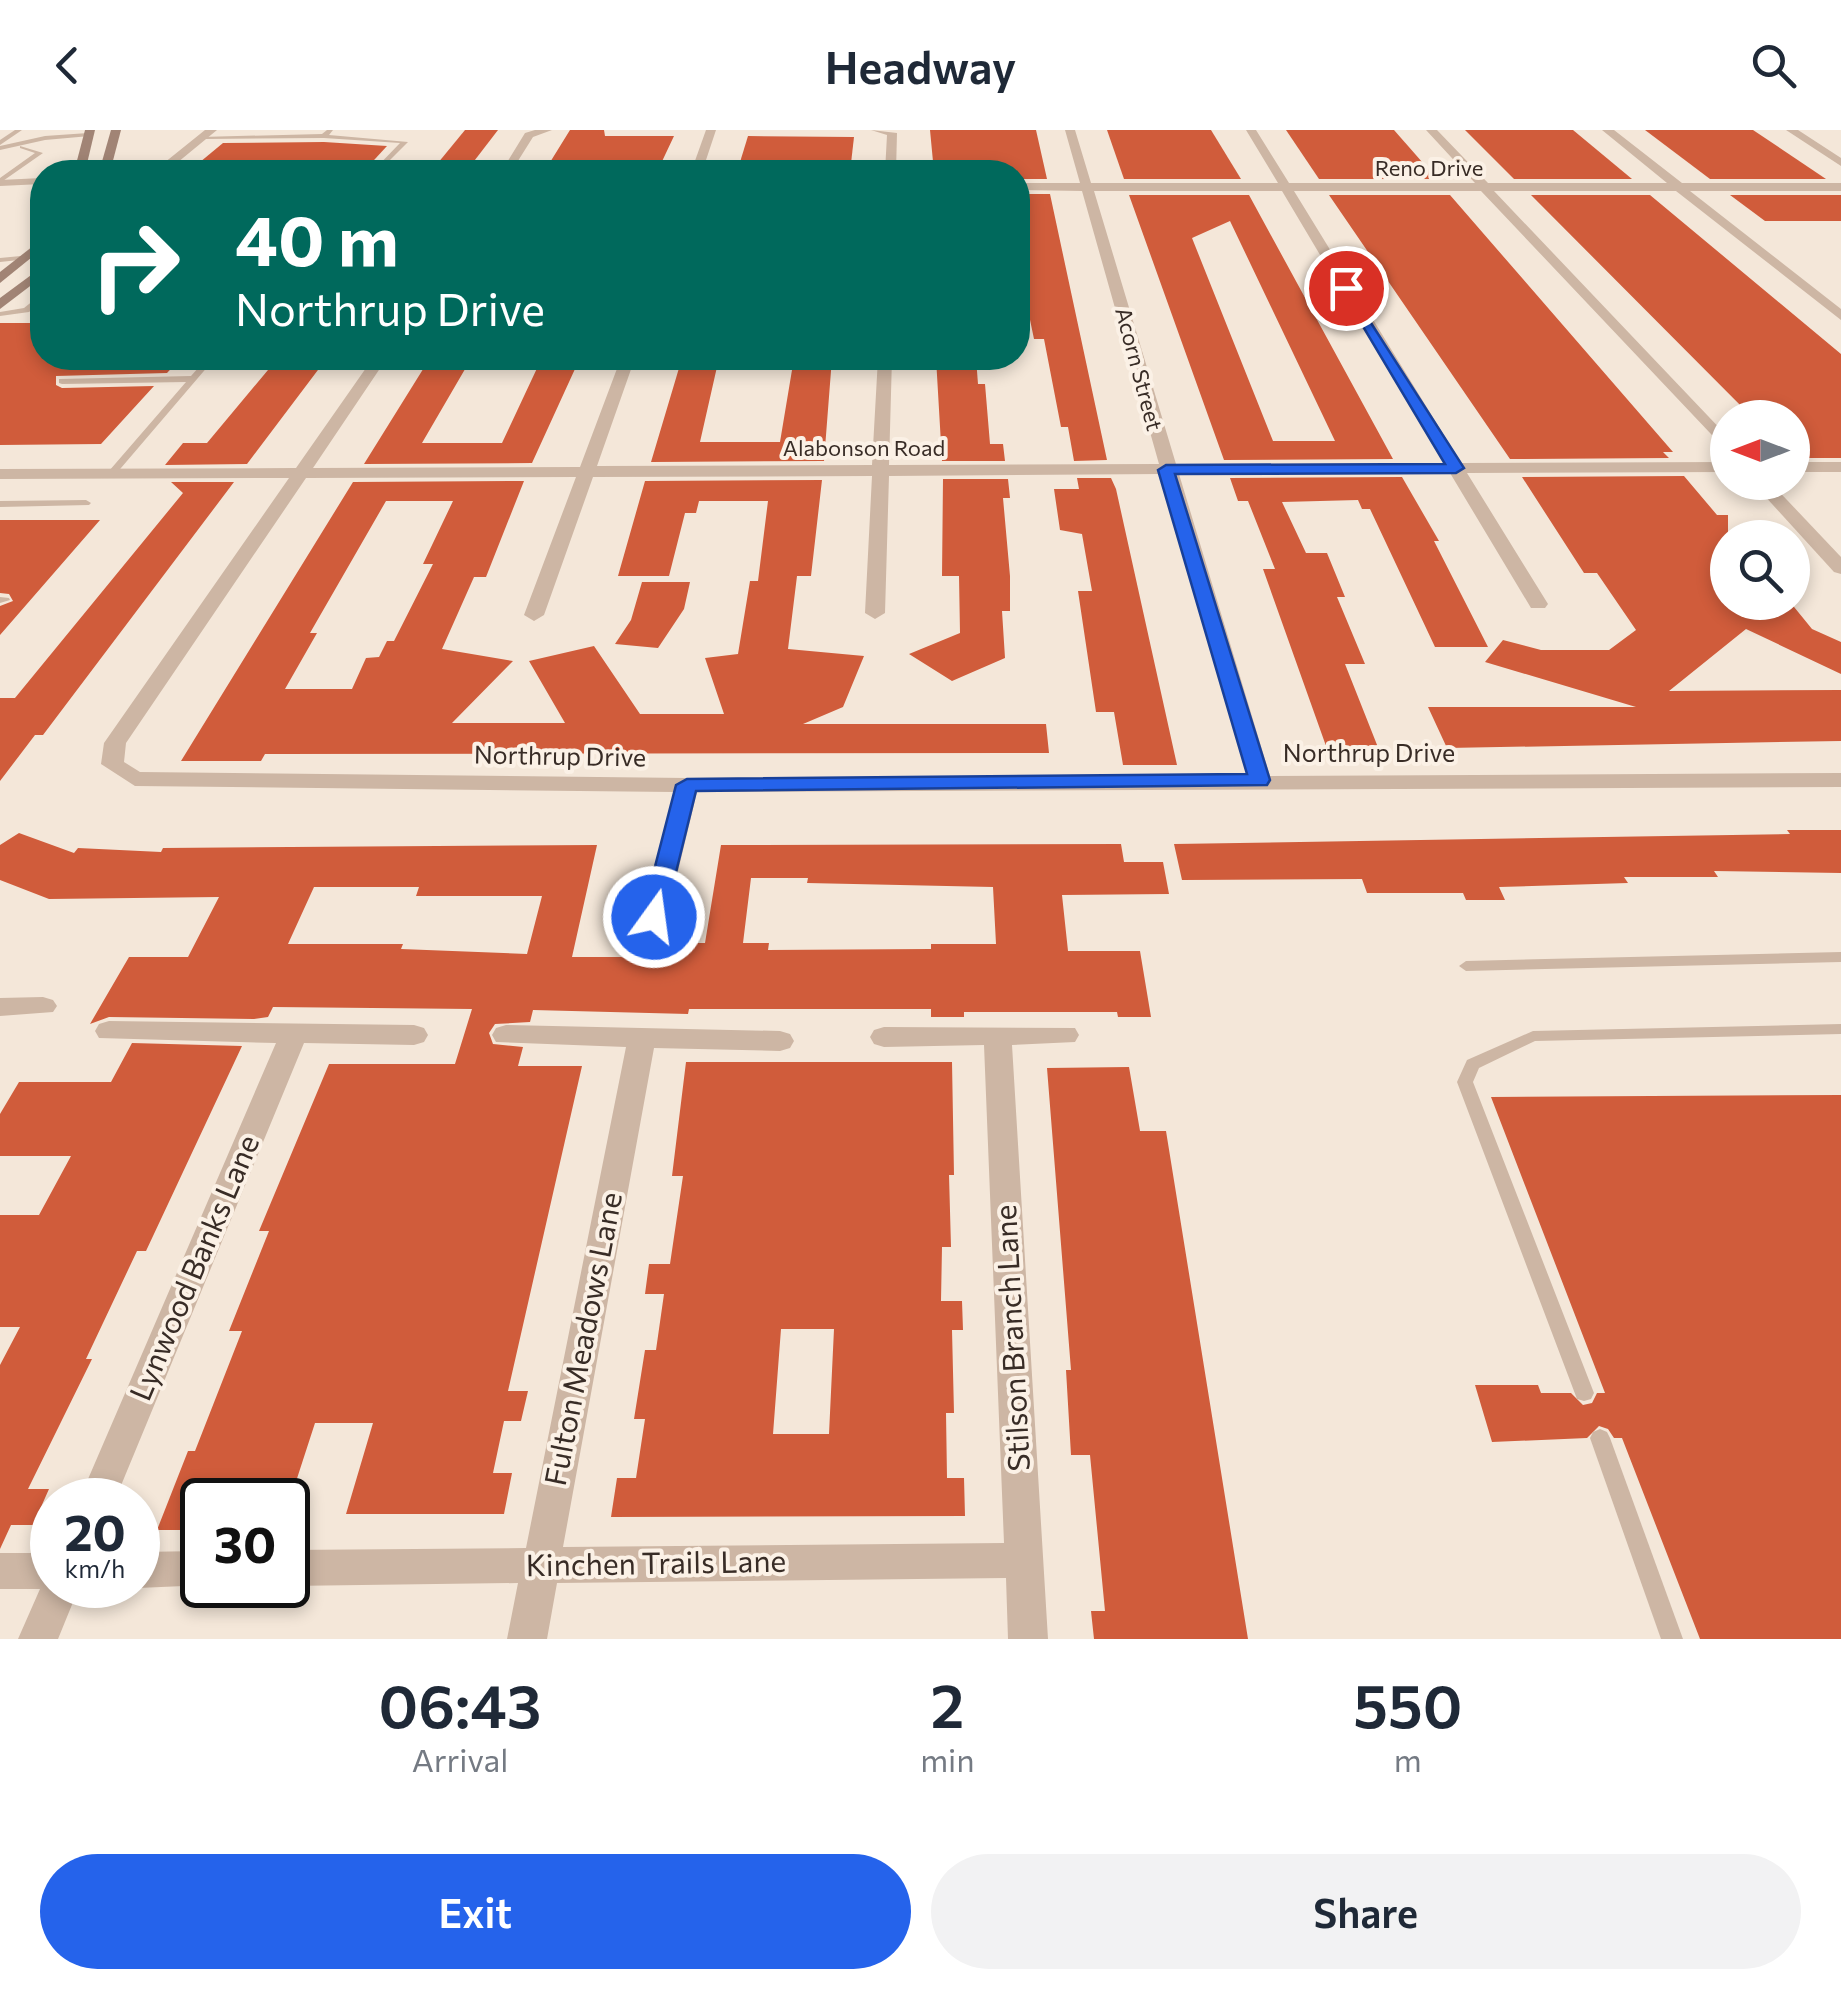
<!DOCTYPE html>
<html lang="en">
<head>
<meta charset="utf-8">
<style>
	:root { --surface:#fff; --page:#f2f2f3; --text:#1f2937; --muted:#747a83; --accent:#2563eb }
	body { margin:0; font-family:Commissioner,sans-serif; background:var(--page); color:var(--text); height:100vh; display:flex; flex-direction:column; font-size:38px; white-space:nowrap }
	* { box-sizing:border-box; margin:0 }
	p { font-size:32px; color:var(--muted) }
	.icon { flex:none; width:55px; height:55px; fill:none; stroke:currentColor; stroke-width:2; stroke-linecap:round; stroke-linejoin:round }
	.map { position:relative; height:1509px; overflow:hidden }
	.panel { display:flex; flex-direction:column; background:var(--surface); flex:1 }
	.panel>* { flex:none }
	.guide { position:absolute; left:30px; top:30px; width:1000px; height:210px; border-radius:40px; box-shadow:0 5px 15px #0003; background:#00695c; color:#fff; overflow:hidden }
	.needle { width:65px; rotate:270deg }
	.tools { position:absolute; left:1710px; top:270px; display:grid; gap:20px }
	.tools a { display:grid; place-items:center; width:100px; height:100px; border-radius:50%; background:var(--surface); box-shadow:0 5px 15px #0003; font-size:50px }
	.speed { position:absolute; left:30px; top:1348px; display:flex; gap:20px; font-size:50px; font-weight:700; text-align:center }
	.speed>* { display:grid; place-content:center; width:130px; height:130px; border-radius:50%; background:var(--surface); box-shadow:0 5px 15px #0003; line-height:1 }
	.speed small { font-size:25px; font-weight:400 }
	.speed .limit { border:5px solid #111; border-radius:15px; background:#fff; color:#111 }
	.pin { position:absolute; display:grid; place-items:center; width:85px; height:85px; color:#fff; margin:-42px; border:5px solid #fff; border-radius:50%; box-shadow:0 2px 10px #0007 }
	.me { position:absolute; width:110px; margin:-55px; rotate:14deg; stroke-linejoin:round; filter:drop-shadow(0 0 8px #0008) }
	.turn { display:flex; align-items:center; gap:35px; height:210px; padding:0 40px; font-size:45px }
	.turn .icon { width:130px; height:130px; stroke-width:2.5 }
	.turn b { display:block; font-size:70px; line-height:85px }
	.eta { display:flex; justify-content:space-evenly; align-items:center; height:170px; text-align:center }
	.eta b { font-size:60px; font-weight:600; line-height:70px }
	.cta { display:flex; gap:20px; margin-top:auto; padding:20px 40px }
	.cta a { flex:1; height:115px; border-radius:60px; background:var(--accent); color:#fff; font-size:40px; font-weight:600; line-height:115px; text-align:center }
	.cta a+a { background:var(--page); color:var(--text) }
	header { display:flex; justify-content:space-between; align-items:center; height:130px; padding:0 40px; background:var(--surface); font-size:45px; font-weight:600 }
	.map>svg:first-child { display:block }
</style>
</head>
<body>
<header><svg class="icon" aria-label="back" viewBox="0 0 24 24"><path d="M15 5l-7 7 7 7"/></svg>Headway<svg class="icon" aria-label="search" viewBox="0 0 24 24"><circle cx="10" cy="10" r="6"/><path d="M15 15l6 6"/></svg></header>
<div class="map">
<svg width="1841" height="1509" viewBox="0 0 1841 1509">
	<rect width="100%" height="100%" fill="#f4e7d9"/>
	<!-- building -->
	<g fill="#d05c3b" fill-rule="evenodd">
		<path d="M465,0h33l-30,39h-35z"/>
		<path d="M570,0h34l1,6h69l-17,36h-113z"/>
		<path d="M930,0h106l11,49h-29v-7h-84z"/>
		<path d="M1107,0h104l30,49h-117z"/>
		<path d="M1286,0h108l43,49h-118z"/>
		<path d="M1465,0h108l59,49h-118z"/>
		<path d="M1645,0h108l73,49h-116z"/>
		<path d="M748,6l106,1 -4,35h-113z"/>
		<path d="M324,12l63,4 -24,26h-175l35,-29z"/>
		<path d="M1018,64h32l57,266 -33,1 -6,-34h-7l-17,-88h-10l-5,-24 -11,-81z"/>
		<path d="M1129,65h120l144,264 -169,1zM1230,91l105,220h-62l-81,-203z"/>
		<path d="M1329,65h121l223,257h-10l6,6 -159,1z"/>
		<path d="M1531,65h119l191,159v104h-46l-3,-40h-39z"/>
		<path d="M1730,65h111v26h-76z"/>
		<path d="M0,193h42v35h139l-14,15 -111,3v9l6,3 92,-2 -53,58 -101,1z"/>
		<path d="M293,228h34l-80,106 -82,1 18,-22h24l61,-73h12z"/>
		<path d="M430,228h37l-3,6h4l-46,79h80l37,-79 7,-6h34l-48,105 -168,1z"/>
		<path d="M682,228h37l-19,84h80l14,-84h38l-8,103 -173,1z"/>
		<path d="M936,228h40l2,26h7l5,60h13l2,17h-63z"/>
		<path d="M1684,346l33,39h11v87h62l22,27 29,13v32l-95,-45 -77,62 172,-1v51l-394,7 -19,-41h208l-151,-45 18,-22 38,10h68l27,-20 -39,-57h-13l-62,-96z"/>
		<path d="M1402,347l37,64h-5l54,106h-53l-65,-138h-8l-4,-9 -76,2 24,51h21l18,44h-8l28,67h-20l38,96h-52l-68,-191h12l-27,-68h-10l-8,-23z"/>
		<path d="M1077,348h34l5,11 61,276h-54l-9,-53h-18l-18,-121h14l-10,-57 -22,-4 -6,-41h25z"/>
		<path d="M943,349h65l2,19h-7l7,78v35h-8l3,47 -53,23 -43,-27 51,-21 -1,-57h-17z"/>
		<path d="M822,350l-11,96h-14l-9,73 76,7 -21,51 -40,17h243l3,29 -784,1 -4,7h-80l172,-279 171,-1 -38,96h-12l-32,72 71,12 -61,62h113l-36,-62 65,-15 46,68h84l-19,-56 33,-4 12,-73h8l10,-80h-69l-3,12h-11l-16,63h-51l27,-95zM386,371h67l-30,63h10l-39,77h-7l-8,16 -13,1 -14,31h-67l32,-56h-7z"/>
		<path d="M171,352h63l-191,253h-8l-35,46v-83h15l168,-205z"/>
		<path d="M0,390h100l-100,115v-29l13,-5 -4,-7 -9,-1z"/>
		<path d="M642,452h48l-6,27 -26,39 -43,-4 16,-24z"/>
		<path d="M1787,700h54v43l-127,-2 4,6h-94l4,6 -129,4 6,13h-39l-3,-7h-96l-5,-14 -180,1 -8,-36 616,-10z"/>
		<path d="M19,703l55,20 4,-5 83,4 2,-4 434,-3 -25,112h61l3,-14h69l16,-98 400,-1 3,18h39l6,32 -107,1 6,56h72l11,66h-33l-1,-5h-153v5h-33v-8h-242l-1,5 -155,-4 -3,12 -35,2 -6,9 4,11 30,3 -5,19h64l-74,325h20l-7,30h-17l-11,52h19l-8,41h-158l27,-91h-58l-25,77h-88v30h-45l31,-79h7l47,-120h-13l40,-100h-10l70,-167h126l17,-55 -199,-2 -5,10 -14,2 -145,-2 -19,7 39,-67h59l31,-60 -170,2 -49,-19v-35zM751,748h57l-1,5 186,4 3,57h-65v5l-163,1 1,-7h-26zM314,757h105l-3,9h126l-15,58 -126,-5 2,-5h-115z"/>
		<path d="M132,913l110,3 -96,205h-9l-51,108h6l-64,130h21l-16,36h-22l-11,24v-184l20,-38h-20v-112h39l32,-59h-71v-42l19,-32h92z"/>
		<path d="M686,932h266l2,113h-5l2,72h-9l-1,54h21l1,29h-11l2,83h-8l1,65h17l1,38 -354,1 6,-39h19l9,-59h-11l11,-69h11l8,-56h-19l4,-30h21l13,-88h-11zM781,1199h53l-5,105h-56z"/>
		<path d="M1129,937l11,64h26l82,508h-154l-3,-28h14l-15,-156h-19l-5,-85h5l-24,-302z"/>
		<path d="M1841,965v544h-141l-78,-201h-8l-6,-9 -9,-3 -12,12 -95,4 -17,-57h63l3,8h30l12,12 9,-2 5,-10h8l-114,-296z"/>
	</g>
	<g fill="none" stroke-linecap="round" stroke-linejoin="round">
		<!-- service -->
		<g fill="#cdb6a4" fill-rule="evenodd">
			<path d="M15,0h7l-22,15v-5z"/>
			<path d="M327,0h6l-4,5 79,7 -30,30h-6l28,-29 -76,-5 -121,1 -3,-2 122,-3z"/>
			<path d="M88,3l2,3 -45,4 -45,10v-4l45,-10z"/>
			<path d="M20,16l23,7 -43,30v-5l35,-25 -15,-5z"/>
			<path d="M31,125v4h-3l-28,3v-4z"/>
			<path d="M39,166h3v5l-13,11 -29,4v-4l24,-4z"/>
			<path d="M207,228h8l-100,117h-6v-4l77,-89 -124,2 -3,-1v-4l132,-3z"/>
			<path d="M86,370l5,3 -2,2 -89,2v-6z"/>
			<path d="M0,467l9,1 1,2 -10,3z"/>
			<path d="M1841,822v10l-375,9 -7,-5 7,-5z"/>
			<path d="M1841,894v10l-306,7 -56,27 -6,14 121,311 -3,6 -7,2 -7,-2 -120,-317 10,-22 66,-29z"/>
			<path d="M1600,1299l7,3 3,6 73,201h-22l-71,-201 3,-6z"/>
		</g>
		<!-- minor -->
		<g fill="#cdb6a4" fill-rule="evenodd">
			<path d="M205,0h12l-45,37 -40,5 32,-9z"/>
			<path d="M535,0h17l-19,7 -22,35h-10l24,-39z"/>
			<path d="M706,0h10l-14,42h-11z"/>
			<path d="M871,0l26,3 -1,39h-11l2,-37z"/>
			<path d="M1065,0h10l16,53h187l-32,-53h10l33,53h186l-49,-53h11l51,53h179l-65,-53h12l68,53h159v8h-151l151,118v11l-165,-129h-182l234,246v15l-247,-261h-187l167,272 267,-1v10l-261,1 81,131 -3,4h-14l-81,-135 -271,1 91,302 571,-3v14l-1144,5 -30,125 -13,8 -13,-8 33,-125 -539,-6 -34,-22 3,-21 185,-265 -289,1v-10l296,-1 77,-110h14l-74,110 267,-1 41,-109h14l-38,108 275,-1 6,-107h14l-3,107 270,-1 -77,-273 -64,-1v-7h62zM1094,61h188l162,272 -268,1zM1162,344l85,302 -560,2 -547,-6 -16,-10 2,-19 180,-265 270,-1 -52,138 10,6 10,-6 49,-138 279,-1 -7,137 10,6 10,-6 4,-137z"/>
			<path d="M1786,0h12l43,28v8z"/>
			<path d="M42,48v6l-42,2v-6z"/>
			<rect x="1792" y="332" width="49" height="10"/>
			<path d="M1752,352h18l71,75v17l-7,-2z"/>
			<path d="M43,867l10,3 4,6 -4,6 -53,4v-18z"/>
			<path d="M109,891l305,4 10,3 4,7 -4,7 -10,3 -110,-2 -189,457h-36l197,-457 -177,-5 -4,-7 4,-7z"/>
			<path d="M506,895l274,6 10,3 4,7 -4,7 -10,3 -126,-3 -91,499 441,-4 -20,-498 -100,2 -10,-3 -4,-7 4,-7 10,-3 191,1 4,7 -4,7 -63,3 36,594h-40l-2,-61 -449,5 -10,56h-40l11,-56 -230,3 -2,-1 2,-35 238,-2 100,-501 -130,-5 -4,-7 4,-7z"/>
			<path d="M202,1421v34h5l-69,3 -7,-3h7v-33z"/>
			<path d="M0,1423h52v32h28l-22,54h-40l22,-50h-40z"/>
		</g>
		<!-- secondary -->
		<g fill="#a18475" fill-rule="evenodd">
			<path d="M85,0h10l-10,42h-11z"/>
			<path d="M111,0h10l-11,42h-11z"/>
			<path d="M42,109v10l-42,34v-11z"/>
			<path d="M42,137v10l-42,32v-11z"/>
		</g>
	</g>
	<!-- route -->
	<path fill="#2563eb" stroke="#184099" stroke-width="2.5" d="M1346,154l118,184 -8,5 -281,1 95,306 -3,5 -571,6 -31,126 -3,5h-16l-4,-5 34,-132 11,-6 560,-5 -89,-304 8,-5 279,-1 -105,-176z"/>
	<g text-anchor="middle" stroke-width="8" stroke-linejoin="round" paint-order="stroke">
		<!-- far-street labels -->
		<g font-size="22" fill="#382c26" stroke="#fbf1e6">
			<text x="1429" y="46">Reno Drive</text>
			<text transform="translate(1139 239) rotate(75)" y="8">Acorn Street</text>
			<text x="864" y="326">Alabonson Road</text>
		</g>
		<!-- street labels -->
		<g font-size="25" fill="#382c26" stroke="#fbf1e6">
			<text x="1369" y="632">Northrup Drive</text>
			<text transform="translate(560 626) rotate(1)" y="9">Northrup Drive</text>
		</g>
		<!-- near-street labels -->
		<g font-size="30" fill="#382c26" stroke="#fbf1e6">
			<text transform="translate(195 1138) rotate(-67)" y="10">Lynwood Banks Lane</text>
			<text transform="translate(1013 1208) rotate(-93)" y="10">Stilson Branch Lane</text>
			<text transform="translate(584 1209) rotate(-79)" y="10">Fulton Meadows Lane</text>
			<text transform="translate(656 1434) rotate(-1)" y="10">Kinchen Trails Lane</text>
		</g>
	</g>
</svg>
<div class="tools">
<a><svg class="needle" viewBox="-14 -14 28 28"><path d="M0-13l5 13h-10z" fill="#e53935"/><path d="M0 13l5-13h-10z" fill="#747a83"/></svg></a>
<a><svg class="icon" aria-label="search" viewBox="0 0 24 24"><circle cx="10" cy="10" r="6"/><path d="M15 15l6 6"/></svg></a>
</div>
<div class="speed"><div>20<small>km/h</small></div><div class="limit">30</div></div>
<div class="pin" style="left:1346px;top:158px;background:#d93025"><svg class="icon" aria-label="arrive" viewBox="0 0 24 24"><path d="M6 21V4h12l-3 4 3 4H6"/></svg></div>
<svg class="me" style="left:654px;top:787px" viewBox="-20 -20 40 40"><circle r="17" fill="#2563eb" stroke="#fff" stroke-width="3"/><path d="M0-11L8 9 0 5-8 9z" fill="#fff"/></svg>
<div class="guide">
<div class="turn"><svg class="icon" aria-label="right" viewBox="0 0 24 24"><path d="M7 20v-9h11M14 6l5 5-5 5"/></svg><div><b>40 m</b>Northrup Drive</div></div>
</div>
</div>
<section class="panel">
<div class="eta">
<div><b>06:43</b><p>Arrival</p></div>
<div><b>2</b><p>min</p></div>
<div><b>550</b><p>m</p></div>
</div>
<div class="cta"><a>Exit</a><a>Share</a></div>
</section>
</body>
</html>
